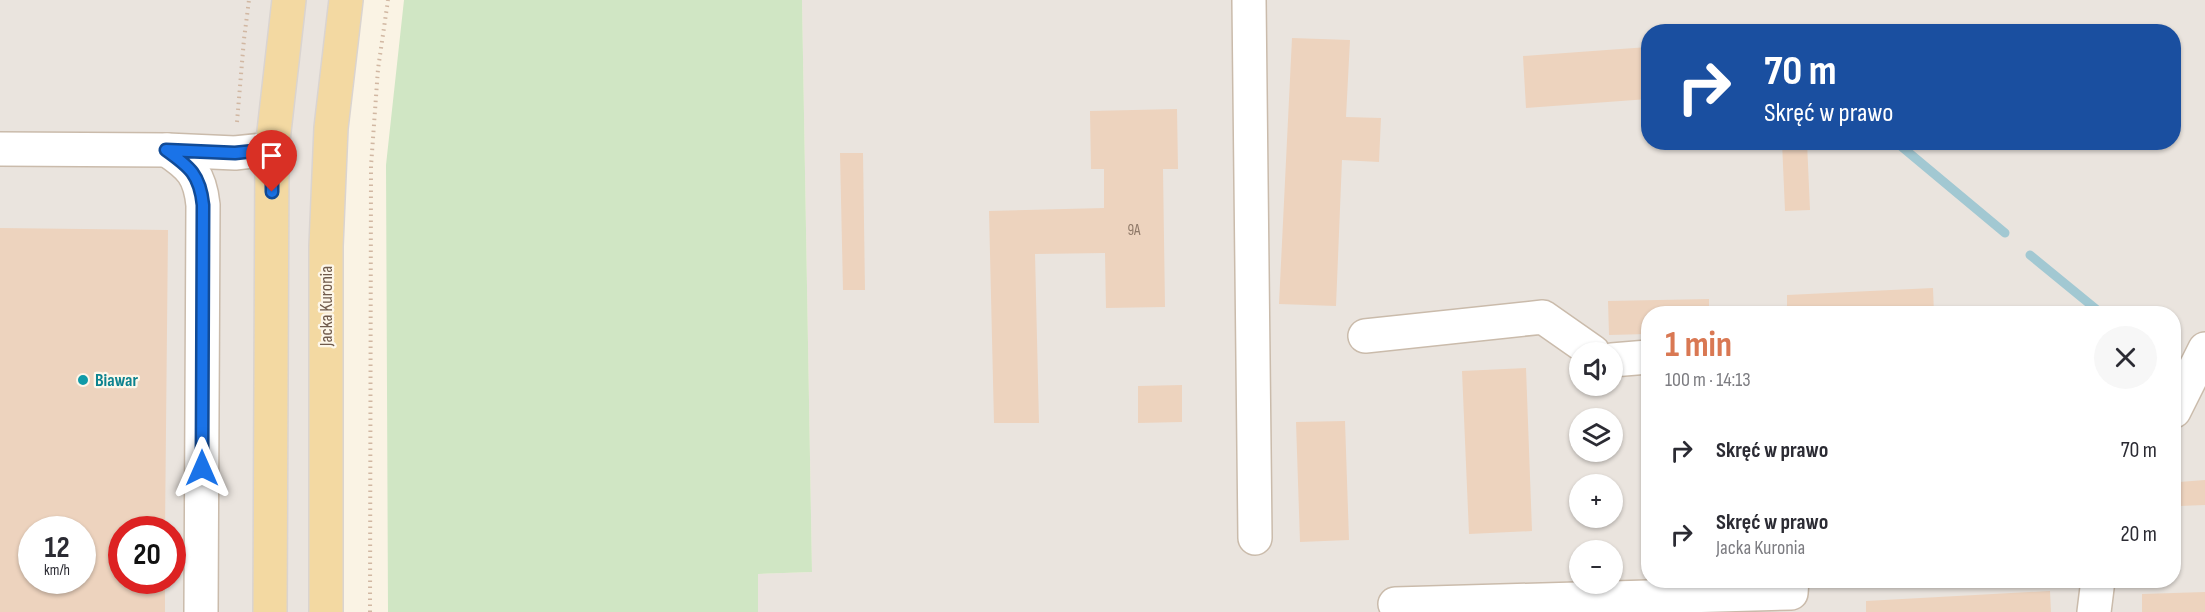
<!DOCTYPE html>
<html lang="pl">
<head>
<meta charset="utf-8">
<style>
	:root { --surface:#fff; --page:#f7f7f7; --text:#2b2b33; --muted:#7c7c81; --accent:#d97853 }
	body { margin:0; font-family:"Sofia Sans Condensed",sans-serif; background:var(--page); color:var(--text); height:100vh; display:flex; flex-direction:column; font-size:22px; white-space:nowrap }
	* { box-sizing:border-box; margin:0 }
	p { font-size:20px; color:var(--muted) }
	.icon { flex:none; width:33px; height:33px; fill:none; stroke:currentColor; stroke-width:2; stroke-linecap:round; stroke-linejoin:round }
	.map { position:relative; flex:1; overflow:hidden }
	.sheet { position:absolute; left:1641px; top:306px; width:540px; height:282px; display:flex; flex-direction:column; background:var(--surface); border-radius:24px; box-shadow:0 2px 4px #0004 }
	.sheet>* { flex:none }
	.top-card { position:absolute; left:1641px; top:24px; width:540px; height:126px; border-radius:24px; box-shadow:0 2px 4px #0004; background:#1a4fa0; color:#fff; overflow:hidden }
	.controls { position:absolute; left:1569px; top:342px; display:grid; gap:12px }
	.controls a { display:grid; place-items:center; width:54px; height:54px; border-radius:50%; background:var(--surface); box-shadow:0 2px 4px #0004; font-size:30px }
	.speed { position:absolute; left:18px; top:516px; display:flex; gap:12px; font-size:30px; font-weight:700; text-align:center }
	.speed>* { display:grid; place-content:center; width:78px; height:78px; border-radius:50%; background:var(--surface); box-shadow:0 2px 4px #0004; line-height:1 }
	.speed small { font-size:15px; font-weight:400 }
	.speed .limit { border:9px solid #d22; background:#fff; color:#111 }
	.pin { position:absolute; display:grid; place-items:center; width:51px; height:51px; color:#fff; margin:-62px -26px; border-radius:50% 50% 50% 0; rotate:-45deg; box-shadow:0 0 6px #0007 }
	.pin .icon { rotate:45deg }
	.me { position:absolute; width:66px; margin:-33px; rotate:0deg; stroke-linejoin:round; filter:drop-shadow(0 0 4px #0008) }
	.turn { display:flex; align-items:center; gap:21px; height:126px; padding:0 24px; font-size:27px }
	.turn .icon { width:78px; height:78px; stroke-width:2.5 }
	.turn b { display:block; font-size:42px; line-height:51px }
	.round { display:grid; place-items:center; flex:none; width:63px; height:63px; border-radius:32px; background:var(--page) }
	.head { display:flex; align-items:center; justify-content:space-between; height:102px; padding:0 24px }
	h1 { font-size:36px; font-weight:700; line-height:45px; color:var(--accent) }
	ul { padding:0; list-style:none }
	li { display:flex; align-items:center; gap:18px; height:84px; padding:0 24px }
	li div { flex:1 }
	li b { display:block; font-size:22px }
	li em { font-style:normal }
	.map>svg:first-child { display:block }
</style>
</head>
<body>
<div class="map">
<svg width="2205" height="612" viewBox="0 0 2205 612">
	<rect width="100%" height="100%" fill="#faf3e4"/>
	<!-- industrial -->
	<g fill="#eae4de" fill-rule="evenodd">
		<path d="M0,0h344l-22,612h-322zM32,530h50v50h-50zM122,530h50v50h-50z"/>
		<path d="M802,0h1403v612h-1447l-1,-38 55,-2zM1648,32h526v110h-526zM1648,314h526v266h-526zM1580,352h32v34h-32zM1580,418h32v34h-32zM1580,484h32v34h-32zM1580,550h32v34h-32z"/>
	</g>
	<!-- green -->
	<path fill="#d0e6c4" d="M404,0h398l10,572 -54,2v38h-370l-2,-447z"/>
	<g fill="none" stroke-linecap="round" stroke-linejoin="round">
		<!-- stream -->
		<g stroke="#a2c8d2" stroke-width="9">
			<path d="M1896,142l109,91"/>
			<path d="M2030,255l72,59"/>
		</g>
	</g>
	<!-- building -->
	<g fill="#edd3be" fill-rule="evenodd">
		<path d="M1292,38l58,2 -4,77 35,1 -2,44 -37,-2 -6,146 -57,-2z"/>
		<path d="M1648,47v52l-122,9 -3,-52z"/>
		<path d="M1177,109l1,60h-15l2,138 -59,1 -1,-55 -70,1 4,169h-45l-5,-212 115,-3v-39h-13l-1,-58z"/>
		<path d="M1782,142h25l3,68 -25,1z"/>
		<path d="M840,153h23l2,137h-22z"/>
		<path d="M0,228l168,2 -3,300h-43v50h43v32h-165zM32,530h50v50h-50z"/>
		<path d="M1933,288l1,26h-147v-19z"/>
		<path d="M1709,299v15h-61v20l-39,1 -1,-34z"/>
		<path d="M2057,310v4h-40v-2z"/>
		<path d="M1526,368l6,163 -63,3 -7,-163z"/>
		<path d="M1182,385v37l-44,1v-37z"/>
		<path d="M1345,421l4,119 -49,2 -4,-120z"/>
		<path d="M2205,480v25l-25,1 -1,-24z"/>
		<path d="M2050,591l1,21h-185v-11z"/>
		<path d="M2205,592v20h-63v-18z"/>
	</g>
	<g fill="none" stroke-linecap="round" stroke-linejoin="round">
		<!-- minor casing -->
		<g stroke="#cabbab" stroke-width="36">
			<g id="minor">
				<path d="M1249,0l6,538"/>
				<path d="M0,149l167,1 68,3 37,-4"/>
				<path d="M167,150c24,16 33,25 36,55l-2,407"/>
				<path d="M1365,336l178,-19 50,35"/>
				<path d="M1612,360l36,-3"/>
				<path d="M2174,411l31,-62"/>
				<path d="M1395,604l396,-11 1,-13"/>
				<path d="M2094,612l4,-32"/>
			</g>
		</g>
		<!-- major casing -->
		<g stroke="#dad4d0" stroke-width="36">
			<g id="major">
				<path d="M270,612l2,-463 17,-149"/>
				<path d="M326,612v-366l5,-118 15,-128"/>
			</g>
		</g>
		<!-- path -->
		<g stroke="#d1b7a2" stroke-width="4" stroke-dasharray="1.5 4.5" stroke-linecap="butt">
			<path d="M237,122l7,-83 5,-39"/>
			<path d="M370,612l1,-446 7,-97 10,-69"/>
		</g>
		<!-- minor -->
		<use href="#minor" stroke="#fff" stroke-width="33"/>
		<!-- major -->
		<use href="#major" stroke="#f3d9a2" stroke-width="33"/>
	</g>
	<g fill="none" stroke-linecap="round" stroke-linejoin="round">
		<!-- route casing -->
		<g stroke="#114b97" stroke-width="15">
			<path id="route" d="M202,468l1,-263c-3,-30 -13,-38 -37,-55l69,3 37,-4v43"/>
		</g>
		<!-- route -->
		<use href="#route" stroke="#1a73e8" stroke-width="10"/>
	</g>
	<!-- markers -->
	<circle fill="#0f9aa8" stroke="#fdf7ea" stroke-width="2" cx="83" cy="380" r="6"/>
	<g text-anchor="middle" stroke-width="4.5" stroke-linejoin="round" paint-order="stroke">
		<!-- number labels -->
		<g font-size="15" fill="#8f7968">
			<text x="1134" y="235">9A</text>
		</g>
		<!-- street labels -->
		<g font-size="18" fill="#705b4c" stroke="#fdf7ea">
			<text transform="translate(326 306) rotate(-90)" y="6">Jacka Kuronia</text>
		</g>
		<!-- culture labels -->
		<g font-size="18" font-weight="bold" fill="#0d838f" stroke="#fdf7ea" text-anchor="start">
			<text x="95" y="386">Biawar</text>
		</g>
	</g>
</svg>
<div class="controls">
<a><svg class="icon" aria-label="sound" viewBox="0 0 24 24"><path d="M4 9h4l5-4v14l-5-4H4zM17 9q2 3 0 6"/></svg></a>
<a><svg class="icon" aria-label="layers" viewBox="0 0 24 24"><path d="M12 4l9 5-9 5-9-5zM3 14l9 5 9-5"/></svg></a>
<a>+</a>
<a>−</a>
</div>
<div class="speed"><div>12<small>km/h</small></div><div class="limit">20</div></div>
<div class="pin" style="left:272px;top:192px;background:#d93025"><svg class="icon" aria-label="arrive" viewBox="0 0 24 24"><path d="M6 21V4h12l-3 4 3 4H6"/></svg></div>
<svg class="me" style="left:202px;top:468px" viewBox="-20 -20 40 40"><path d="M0-17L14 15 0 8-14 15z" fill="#1a73e8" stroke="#fff" stroke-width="4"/></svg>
<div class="top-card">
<div class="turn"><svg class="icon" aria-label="right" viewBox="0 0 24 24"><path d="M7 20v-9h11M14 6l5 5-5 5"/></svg><div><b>70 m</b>Skręć w prawo</div></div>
</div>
<section class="sheet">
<div class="head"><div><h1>1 min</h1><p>100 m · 14:13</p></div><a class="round"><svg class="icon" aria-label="close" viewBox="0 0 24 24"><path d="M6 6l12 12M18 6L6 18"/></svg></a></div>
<ul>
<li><svg class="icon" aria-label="right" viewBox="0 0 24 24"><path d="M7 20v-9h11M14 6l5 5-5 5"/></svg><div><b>Skręć w prawo</b></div><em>70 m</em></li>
<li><svg class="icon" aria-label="right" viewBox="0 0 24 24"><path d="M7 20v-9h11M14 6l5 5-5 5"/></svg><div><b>Skręć w prawo</b><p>Jacka Kuronia</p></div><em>20 m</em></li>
</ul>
</section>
</div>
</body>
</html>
